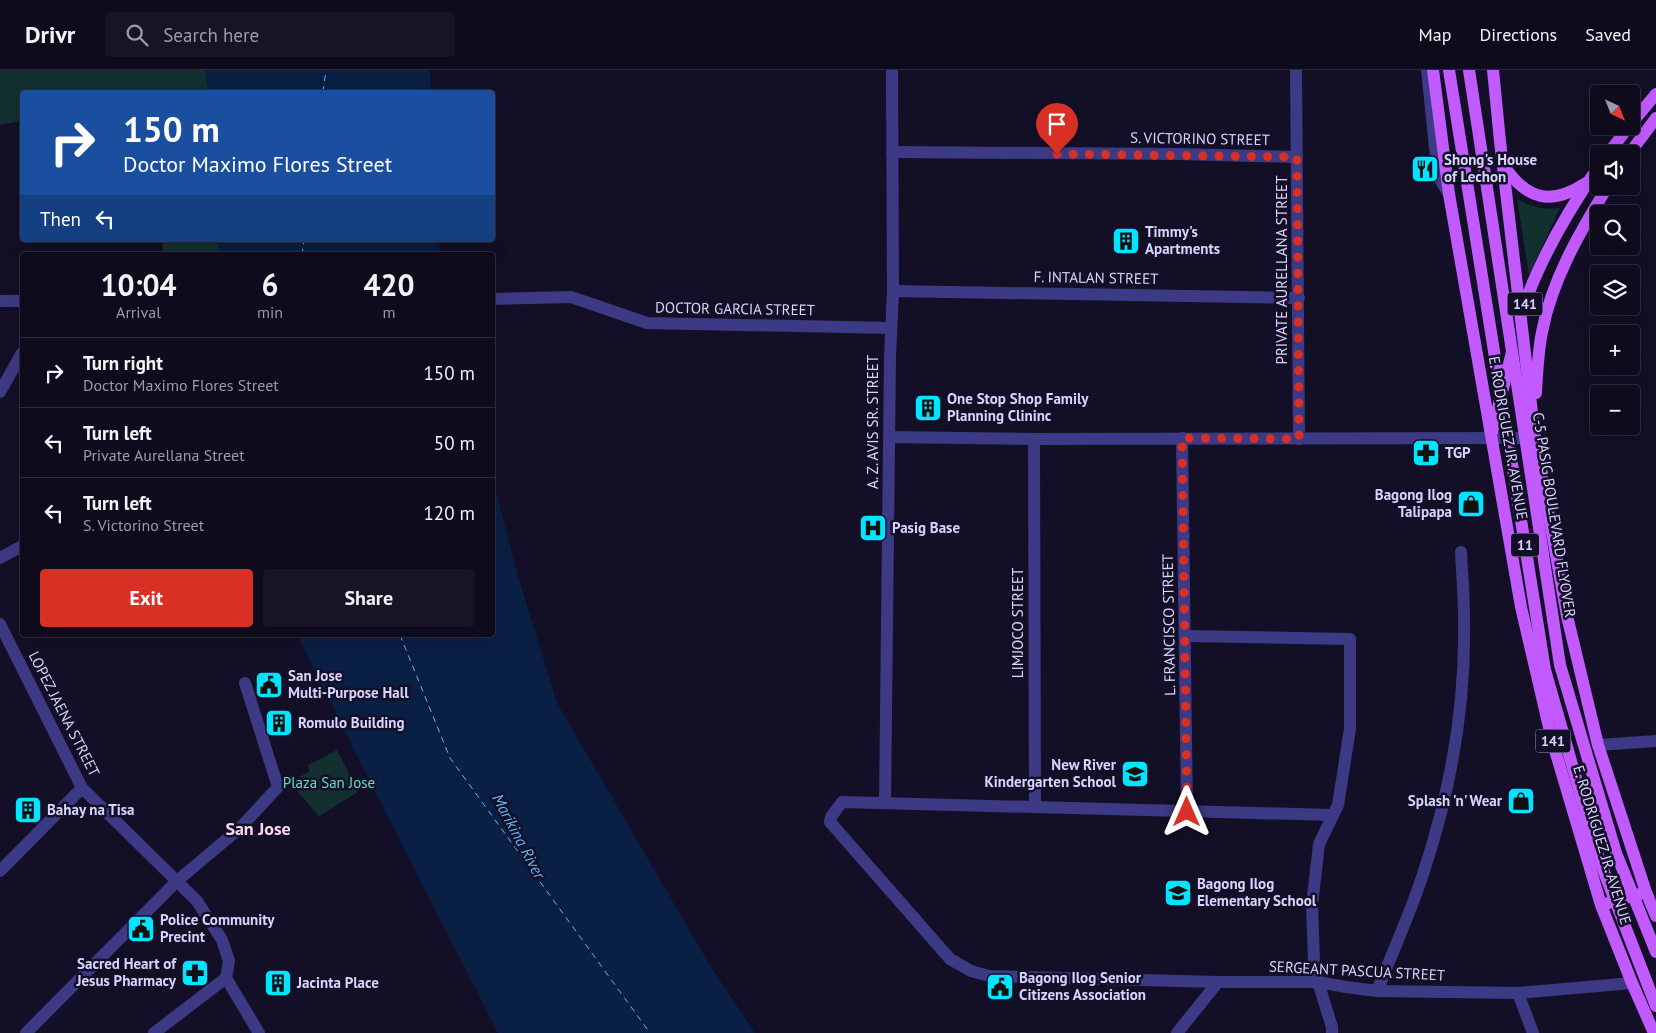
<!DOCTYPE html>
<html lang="en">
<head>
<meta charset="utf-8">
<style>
	:root { --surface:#0e0b1c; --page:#171425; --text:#f1f3f6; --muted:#9b9ba3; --line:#2e2b3b; --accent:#d93025 }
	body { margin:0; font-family:"PT Sans",sans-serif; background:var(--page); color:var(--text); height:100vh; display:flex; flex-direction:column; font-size:19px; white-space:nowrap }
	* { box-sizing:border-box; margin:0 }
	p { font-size:16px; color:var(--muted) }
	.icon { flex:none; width:28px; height:28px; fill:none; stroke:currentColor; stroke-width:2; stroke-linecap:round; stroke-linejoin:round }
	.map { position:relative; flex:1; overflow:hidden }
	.drawer { position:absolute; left:20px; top:182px; width:475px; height:385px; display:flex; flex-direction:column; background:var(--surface); border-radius:5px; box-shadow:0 5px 20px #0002,0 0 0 1px var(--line) }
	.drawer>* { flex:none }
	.hud { position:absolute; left:20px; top:20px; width:475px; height:152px; border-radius:5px; box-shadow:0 5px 20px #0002,0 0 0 1px var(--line); background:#1a4fa0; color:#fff; overflow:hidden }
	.needle { width:32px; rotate:137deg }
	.fabs { position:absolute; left:1590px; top:15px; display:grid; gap:10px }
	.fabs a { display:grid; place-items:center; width:50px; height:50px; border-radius:5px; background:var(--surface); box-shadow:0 5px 20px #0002,0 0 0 1px var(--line); font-size:25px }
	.pin { position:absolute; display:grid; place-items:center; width:42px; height:42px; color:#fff; margin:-51px -21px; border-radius:50% 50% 50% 0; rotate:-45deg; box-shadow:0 0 5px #0007 }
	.pin .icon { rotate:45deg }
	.me { position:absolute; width:55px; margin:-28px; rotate:0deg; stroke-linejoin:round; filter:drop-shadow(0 0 4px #0008) }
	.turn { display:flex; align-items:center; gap:18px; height:105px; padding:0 20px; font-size:22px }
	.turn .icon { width:65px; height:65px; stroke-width:2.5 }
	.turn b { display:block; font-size:35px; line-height:42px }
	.then { display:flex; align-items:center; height:48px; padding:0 20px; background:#0003; gap:10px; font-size:19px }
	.eta { display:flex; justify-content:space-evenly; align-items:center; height:85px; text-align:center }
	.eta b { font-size:30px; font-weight:700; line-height:35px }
	.primary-button { display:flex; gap:10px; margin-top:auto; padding:10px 20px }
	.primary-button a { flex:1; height:58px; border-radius:5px; background:var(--accent); color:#fff; font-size:20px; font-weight:700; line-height:58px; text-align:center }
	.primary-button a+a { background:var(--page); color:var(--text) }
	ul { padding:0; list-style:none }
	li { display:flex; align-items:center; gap:15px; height:70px; padding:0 20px; border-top:1px solid var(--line) }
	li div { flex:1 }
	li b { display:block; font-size:19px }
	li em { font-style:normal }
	header { display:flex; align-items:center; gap:30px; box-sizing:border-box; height:70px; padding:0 25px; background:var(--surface); border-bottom:1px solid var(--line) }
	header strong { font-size:24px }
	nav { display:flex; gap:28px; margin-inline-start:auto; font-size:18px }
	.search { width:350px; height:45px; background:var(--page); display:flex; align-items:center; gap:12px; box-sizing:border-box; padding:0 18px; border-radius:5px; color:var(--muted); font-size:19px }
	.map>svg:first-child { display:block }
</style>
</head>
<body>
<header>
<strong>Drivr</strong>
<div class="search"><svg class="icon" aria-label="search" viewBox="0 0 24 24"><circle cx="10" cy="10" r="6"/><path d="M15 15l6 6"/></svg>Search here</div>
<nav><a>Map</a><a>Directions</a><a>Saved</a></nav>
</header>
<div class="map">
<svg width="1656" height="963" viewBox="0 0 1656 963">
	<rect width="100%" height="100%" fill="#130f26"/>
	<!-- green -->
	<g fill="#12302f">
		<path d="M0,0h205l4,22h-187v29l-22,4z"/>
		<path d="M1517,129c15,8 26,11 43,9l-31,67z"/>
		<path d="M162,170h56l1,15h-56z"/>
		<path d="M337,680l21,42 -39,24 -30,-34 20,-10 -1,-7z"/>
	</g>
	<!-- water -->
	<g fill="#0a1f44">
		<path d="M205,0h225l1,22h-222z"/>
		<path d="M218,170h221l1,15h-221z"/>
		<path d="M493,410l27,103 37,120 154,264 44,66h-257l-134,-263 -67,-135h195z"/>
	</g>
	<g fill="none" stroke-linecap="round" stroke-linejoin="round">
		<!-- ferry -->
		<g stroke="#62b6ff" stroke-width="1" stroke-dasharray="6 5" stroke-linecap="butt">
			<path d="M323,22l3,-22"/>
			<path d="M302,185l2,-15"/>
			<path d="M400,565l50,123 200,275"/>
		</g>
		<!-- minor -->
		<g stroke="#3d3a85" stroke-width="12">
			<path d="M1296,0l3,369"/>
			<path d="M1427,0l11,106 11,18"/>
			<path d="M892,82l285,2 120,3"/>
			<path d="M893,221l406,7"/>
			<path d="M492,229l79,-2 76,26 244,5"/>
			<path d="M0,231h22"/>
			<path d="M0,322l22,-39"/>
			<path d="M890,367l144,2 501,-1"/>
			<path d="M1182,368l5,373"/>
			<path d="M1034,369l1,368"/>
			<path d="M0,488l22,-12"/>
			<path d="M0,554l82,164 115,113 25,39 7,21 -3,17"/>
			<path d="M1185,566l165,3v90l-12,76 -19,39 -7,61 2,57 4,20 14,45v6"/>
			<path d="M1598,675l58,-4"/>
			<path d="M885,733l5,-447 3,-65 -1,-221"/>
			<path d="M1332,745l-490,-13 -11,15 -1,5 120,137 21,12 18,5 229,6h100l28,5 31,4 141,2 114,-10"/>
			<path d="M0,801l82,-83"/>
			<path d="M226,908l33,55"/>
			<path d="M1377,921c16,-40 34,-79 47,-120 27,-82 42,-168 40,-254 0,-22 -2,-43 -3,-65"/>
			<path d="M1518,923l15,40"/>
			<path d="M26,963l151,-152 63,-53 38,-41 -33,-104"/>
			<path d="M154,963l72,-55"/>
			<path d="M1177,963l41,-51"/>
		</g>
		<!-- major -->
		<g stroke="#c25bff" stroke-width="12">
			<path d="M1433,0l16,124 72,413 31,133 49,165 31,78 22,50"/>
			<path d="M1493,0l7,71 35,297 32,178 31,129 48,147 10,24"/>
			<path d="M1631,54l25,-30"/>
			<path d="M1608,84l21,-28"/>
			<path d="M1629,84l27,-36"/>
			<path d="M1504,96c23,34 47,40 82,17"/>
			<path d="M1522,241c18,-53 45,-99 77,-145"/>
			<path d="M1536,323c1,-20 2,-41 6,-61 10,-53 38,-100 66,-146"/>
			<path d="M1492,362l20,-80"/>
			<path d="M1605,834l38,-11"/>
		</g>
		<!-- major-bridge -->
		<g stroke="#c25bff" stroke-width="12">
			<path d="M1449,0l96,600 54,189 57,147"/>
			<path d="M1469,0l91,595 56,188 40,99"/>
		</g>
	</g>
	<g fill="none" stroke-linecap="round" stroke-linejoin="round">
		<!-- route -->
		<path stroke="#d93025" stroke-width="9" stroke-dasharray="0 16.2" d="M1057,84l240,3 2,282 -117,-1 5,374"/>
	</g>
	<!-- icons -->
	<defs>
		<g id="restaurant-square" transform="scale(1.4375)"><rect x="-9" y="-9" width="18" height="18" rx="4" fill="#00e5ff" stroke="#130f26"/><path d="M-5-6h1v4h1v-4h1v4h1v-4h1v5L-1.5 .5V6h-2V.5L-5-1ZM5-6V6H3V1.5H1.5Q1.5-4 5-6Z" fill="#111"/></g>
		<g id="building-square" transform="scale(1.4375)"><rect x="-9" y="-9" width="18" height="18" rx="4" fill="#00e5ff" stroke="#130f26"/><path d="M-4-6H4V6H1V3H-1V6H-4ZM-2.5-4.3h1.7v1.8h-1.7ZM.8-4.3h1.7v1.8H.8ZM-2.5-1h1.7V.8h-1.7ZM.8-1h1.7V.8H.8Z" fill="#111"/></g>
		<g id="pharmacy-square" transform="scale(1.4375)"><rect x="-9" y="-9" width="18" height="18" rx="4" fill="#00e5ff" stroke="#130f26"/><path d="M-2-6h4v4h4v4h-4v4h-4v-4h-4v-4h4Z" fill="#111"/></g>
		<g id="shop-square" transform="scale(1.4375)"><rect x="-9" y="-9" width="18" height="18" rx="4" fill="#00e5ff" stroke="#130f26"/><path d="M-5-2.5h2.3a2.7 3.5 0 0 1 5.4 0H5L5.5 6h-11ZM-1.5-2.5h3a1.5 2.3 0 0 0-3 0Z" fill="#111"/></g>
		<g id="hospital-square" transform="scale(1.4375)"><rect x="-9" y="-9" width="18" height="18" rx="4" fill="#00e5ff" stroke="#130f26"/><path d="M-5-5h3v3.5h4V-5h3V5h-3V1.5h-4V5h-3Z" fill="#111"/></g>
		<g id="civic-square" transform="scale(1.4375)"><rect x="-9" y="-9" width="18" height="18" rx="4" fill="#00e5ff" stroke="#130f26"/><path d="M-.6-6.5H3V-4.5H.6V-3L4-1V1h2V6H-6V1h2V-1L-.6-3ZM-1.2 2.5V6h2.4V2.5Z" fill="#111"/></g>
		<g id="school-square" transform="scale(1.4375)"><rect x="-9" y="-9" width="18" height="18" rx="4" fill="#00e5ff" stroke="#130f26"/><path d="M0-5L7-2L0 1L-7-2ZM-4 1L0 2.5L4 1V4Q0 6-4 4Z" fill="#111"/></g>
	</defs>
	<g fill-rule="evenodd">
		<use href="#restaurant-square" x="1425" y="99"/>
		<use href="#building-square" x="1126" y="171"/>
		<use href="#building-square" x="928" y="338"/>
		<use href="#pharmacy-square" x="1426" y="383"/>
		<use href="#shop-square" x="1471" y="434"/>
		<use href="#hospital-square" x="873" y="458"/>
		<use href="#civic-square" x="269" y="615"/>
		<use href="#building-square" x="279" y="653"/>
		<use href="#school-square" x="1135" y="704"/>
		<use href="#shop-square" x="1521" y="731"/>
		<use href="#building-square" x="28" y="740"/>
		<use href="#school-square" x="1178" y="823"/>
		<use href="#civic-square" x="141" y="859"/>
		<use href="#pharmacy-square" x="195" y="903"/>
		<use href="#building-square" x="278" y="913"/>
		<use href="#civic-square" x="1000" y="917"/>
	</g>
	<g text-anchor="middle" stroke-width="5" stroke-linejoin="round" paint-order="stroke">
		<!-- shield labels -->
		<g fill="#130f26" stroke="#9e99be" stroke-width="1">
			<rect x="1507.5" y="222.5" width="35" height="23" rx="4"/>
			<rect x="1511" y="463.5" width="28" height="23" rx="4"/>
			<rect x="1535.5" y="659.5" width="35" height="23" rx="4"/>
		</g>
		<g font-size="14" font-weight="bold" fill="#d9d4ff">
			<text x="1525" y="239">141</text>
			<text x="1525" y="480">11</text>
			<text x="1553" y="676">141</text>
		</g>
		<!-- street labels -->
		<g font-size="15" fill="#d9d4ff" stroke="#130f26">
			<text transform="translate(1200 69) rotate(1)" y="5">S. VICTORINO STREET</text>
			<text transform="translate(1282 200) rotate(-90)" y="5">PRIVATE AURELLANA STREET</text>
			<text transform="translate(1096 208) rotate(1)" y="5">F. INTALAN STREET</text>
			<text transform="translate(735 239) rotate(1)" y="5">DOCTOR GARCIA STREET</text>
			<text transform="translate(873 352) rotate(-90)" y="5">A. Z. AVIS SR. STREET</text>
			<text transform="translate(1508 368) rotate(80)" y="5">E. RODRIGUEZ JR. AVENUE</text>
			<text transform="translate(1554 445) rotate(81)" y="5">C-5 PASIG BOULEVARD FLYOVER</text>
			<text transform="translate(1018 553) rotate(-90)" y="5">LIMJOCO STREET</text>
			<text transform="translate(1169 555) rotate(-91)" y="5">L. FRANCISCO STREET</text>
			<text transform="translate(64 644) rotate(63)" y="5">LOPEZ JAENA STREET</text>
			<text transform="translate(1602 775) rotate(73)" y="5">E. RODRIGUEZ JR. AVENUE</text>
			<text transform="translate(1357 901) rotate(3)" y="5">SERGEANT PASCUA STREET</text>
		</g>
		<!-- poi labels -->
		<g font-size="15" font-weight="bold" fill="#d9d4ff" stroke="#130f26" text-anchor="start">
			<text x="1444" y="95">Shong's House<tspan x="1444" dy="17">of Lechon</tspan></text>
			<text x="1145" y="167">Timmy's<tspan x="1145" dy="17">Apartments</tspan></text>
			<text x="947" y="334">One Stop Shop Family<tspan x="947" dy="17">Planning Clininc</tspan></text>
			<text x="1445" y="388">TGP</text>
			<text x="1452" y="430" text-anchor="end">Bagong Ilog<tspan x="1452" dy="17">Talipapa</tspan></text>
			<text x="892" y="463">Pasig Base</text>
			<text x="288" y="611">San Jose<tspan x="288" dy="17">Multi-Purpose Hall</tspan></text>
			<text x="298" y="658">Romulo Building</text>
			<text x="1116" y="700" text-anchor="end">New River<tspan x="1116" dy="17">Kindergarten School</tspan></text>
			<text x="1502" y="736" text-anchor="end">Splash 'n' Wear</text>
			<text x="47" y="745">Bahay na Tisa</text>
			<text x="1197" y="819">Bagong Ilog<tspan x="1197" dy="17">Elementary School</tspan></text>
			<text x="160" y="855">Police Community<tspan x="160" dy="17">Precint</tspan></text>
			<text x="176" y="899" text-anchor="end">Sacred Heart of<tspan x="176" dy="17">Jesus Pharmacy</tspan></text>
			<text x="1019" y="913">Bagong Ilog Senior<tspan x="1019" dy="17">Citizens Association</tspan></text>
			<text x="297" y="918">Jacinta Place</text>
		</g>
		<!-- park labels -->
		<g font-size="15" fill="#5fe0c0" stroke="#130f26">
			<text x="329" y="718">Plaza San Jose</text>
		</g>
		<!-- water labels -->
		<g font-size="16" font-style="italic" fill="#62b6ff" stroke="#130f26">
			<text transform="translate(519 766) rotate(62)" y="6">Marikina River</text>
		</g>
		<!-- quarter labels -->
		<g font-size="18" font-weight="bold" fill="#ffd6f0" stroke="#130f26">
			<text x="258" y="765">San Jose</text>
		</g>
	</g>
</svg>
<div class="fabs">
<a><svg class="needle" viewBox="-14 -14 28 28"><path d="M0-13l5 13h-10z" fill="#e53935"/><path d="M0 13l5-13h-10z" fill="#9b9ba3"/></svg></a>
<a><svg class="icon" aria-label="sound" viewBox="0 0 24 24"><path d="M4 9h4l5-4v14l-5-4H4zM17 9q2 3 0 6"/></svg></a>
<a><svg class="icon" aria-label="search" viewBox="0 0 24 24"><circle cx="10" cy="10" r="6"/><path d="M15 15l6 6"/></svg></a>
<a><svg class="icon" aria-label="layers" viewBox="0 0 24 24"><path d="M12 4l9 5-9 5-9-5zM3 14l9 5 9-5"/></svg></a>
<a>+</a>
<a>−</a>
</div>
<div class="pin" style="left:1057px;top:84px;background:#d93025"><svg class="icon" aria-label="arrive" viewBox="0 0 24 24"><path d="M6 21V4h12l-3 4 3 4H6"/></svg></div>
<svg class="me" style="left:1187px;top:742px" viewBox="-20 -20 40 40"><path d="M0-17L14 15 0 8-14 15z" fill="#d93025" stroke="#fff" stroke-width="4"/></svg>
<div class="hud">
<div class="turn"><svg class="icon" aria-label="right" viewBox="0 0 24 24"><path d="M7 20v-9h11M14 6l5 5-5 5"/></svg><div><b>150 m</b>Doctor Maximo Flores Street</div></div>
<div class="then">Then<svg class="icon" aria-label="left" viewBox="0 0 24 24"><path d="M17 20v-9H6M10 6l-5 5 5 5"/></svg></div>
</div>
<section class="drawer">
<div class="eta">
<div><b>10:04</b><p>Arrival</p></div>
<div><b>6</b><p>min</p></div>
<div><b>420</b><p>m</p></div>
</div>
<ul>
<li><svg class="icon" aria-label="right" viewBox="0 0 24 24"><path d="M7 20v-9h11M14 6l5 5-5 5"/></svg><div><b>Turn right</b><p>Doctor Maximo Flores Street</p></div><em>150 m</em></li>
<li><svg class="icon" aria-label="left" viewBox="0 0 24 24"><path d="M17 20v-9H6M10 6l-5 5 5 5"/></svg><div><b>Turn left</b><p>Private Aurellana Street</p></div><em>50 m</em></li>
<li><svg class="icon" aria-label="left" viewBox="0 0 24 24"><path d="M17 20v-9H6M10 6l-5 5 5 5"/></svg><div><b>Turn left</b><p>S. Victorino Street</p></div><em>120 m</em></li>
</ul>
<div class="primary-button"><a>Exit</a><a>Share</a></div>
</section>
</div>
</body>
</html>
